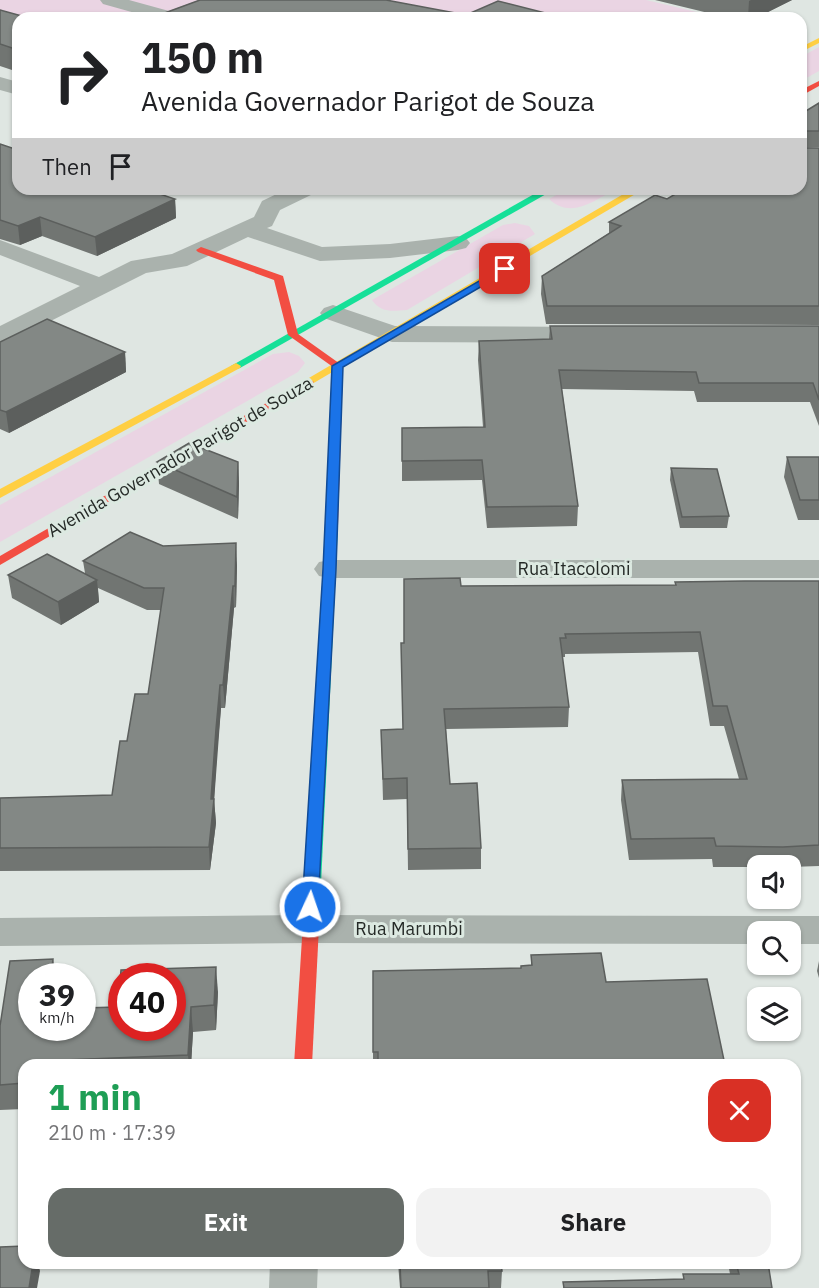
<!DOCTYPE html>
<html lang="en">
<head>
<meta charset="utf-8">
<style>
	:root { --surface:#fff; --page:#f2f2f2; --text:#202124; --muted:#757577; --accent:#666c68 }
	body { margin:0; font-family:"IBM Plex Sans",sans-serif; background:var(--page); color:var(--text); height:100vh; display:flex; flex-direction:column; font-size:22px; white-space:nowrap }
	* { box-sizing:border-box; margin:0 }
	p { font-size:20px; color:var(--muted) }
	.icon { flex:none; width:33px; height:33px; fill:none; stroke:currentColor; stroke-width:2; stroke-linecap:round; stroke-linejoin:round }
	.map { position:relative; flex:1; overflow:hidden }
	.side { position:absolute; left:18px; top:1059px; width:783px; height:210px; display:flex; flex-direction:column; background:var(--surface); border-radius:18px; box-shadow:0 2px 4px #0004 }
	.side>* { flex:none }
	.guide { position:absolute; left:12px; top:12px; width:795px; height:183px; border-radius:18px; box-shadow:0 2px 4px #0004; background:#fff; color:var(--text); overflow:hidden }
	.tools { position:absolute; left:747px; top:855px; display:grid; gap:12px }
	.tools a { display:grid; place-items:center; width:54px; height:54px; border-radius:12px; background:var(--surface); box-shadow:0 2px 4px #0004; font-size:30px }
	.speed { position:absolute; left:18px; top:963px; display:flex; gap:12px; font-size:30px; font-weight:700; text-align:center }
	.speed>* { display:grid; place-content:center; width:78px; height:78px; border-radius:50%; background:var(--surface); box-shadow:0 2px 4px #0004; line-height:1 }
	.speed small { font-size:15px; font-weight:400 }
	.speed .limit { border:9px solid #d22; background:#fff; color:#111 }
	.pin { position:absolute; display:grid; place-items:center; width:51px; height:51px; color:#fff; margin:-26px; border-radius:12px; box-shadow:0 3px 9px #0006 }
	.me { position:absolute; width:66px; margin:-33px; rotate:3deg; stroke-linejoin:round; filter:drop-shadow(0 0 4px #0008) }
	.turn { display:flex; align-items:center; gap:21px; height:126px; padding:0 30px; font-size:27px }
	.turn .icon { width:78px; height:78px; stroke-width:2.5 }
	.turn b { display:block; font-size:42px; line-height:51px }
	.then { display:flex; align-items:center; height:57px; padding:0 30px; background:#0003; gap:12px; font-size:22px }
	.round { display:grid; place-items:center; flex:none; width:63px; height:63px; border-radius:18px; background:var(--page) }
	.head { display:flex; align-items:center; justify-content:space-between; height:102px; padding:0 30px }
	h1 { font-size:36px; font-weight:700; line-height:45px; color:#1e9e55 }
	.action { display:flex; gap:12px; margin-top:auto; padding:12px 30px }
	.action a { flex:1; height:69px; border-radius:18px; background:var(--accent); color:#fff; font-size:24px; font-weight:700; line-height:69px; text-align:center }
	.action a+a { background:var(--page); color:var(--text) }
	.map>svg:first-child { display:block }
</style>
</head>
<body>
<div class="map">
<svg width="819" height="1288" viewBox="0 0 819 1288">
	<rect width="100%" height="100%" fill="#dfe6e2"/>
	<!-- green -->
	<g fill="#ead4e3">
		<path d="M0,0h646l76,18h-704l-18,3z"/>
		<path d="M819,47v24l-18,10v-24z"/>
		<path d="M567,189h49c-21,11 -45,31 -67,10z"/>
		<path d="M515,223l14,3 6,8 -128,76c-15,1 -26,3 -35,-10l131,-75z"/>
		<path d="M289,352l10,4 6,7 -7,9 -298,170v-37l273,-151z"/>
	</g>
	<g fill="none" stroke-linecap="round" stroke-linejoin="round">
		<!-- street -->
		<g fill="#aab2ad" fill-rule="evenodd">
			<path d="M100,0h29l40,11 30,-11h26l-3,4 -37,14h-32l-50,-14z"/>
			<path d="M0,77l18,5v13l-18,-5z"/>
			<path d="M287,189h29l-3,5 -33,16 -8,16 -5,2 55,19 68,-3 68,-8 8,2 4,5 -4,5 -8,2 -68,8 -70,3 -72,-24 -61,29 -41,7 -137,69 -9,2v-18l80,-40 -80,-31v-15l99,37 32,-16 41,-7 82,-37 8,-16z"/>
			<path d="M333,305l62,21 200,1 9,3 4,5 -4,5 -9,3 -203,-1 -68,-24 -4,-5 4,-5z"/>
			<path d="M330,560h489v18h-489l-11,-2 -5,-7 5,-7z"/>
			<path d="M309,915l510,1v28h-29v-12h-32v12l-449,-1 -309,3v-28z"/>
			<path d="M270,1263h48l-1,25h-48z"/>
		</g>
		<!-- fast -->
		<g fill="#16e098" fill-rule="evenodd">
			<path d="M543,189h12l-315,179 -4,1 -5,-3z"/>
			<path d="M332,521l6,4 -18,381 -2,4h-12l-2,-4 22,-381z"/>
		</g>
		<!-- slow -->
		<g fill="#ffcf43" fill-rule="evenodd">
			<path d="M819,38v5l-18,9v-5z"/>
			<path d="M632,189h12l-332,195h-8l-2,-2z"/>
			<path d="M236,363l5,3 -1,2 -240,130v-9z"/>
		</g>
		<!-- jam -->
		<g fill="#f24e42" fill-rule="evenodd">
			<path d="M819,81v5l-18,10v-6z"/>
			<path d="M201,247l82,29 15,58 45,32 -5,159 -2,3h-8l-2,-3 7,-158 -45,-32 -14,-55 -76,-28 -2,-2z"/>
			<path d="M308,379l6,3 -2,2 -312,181v-9z"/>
			<path d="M312,900l6,2 2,4 -8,159h-18l10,-159 2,-4z"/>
		</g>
	</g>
	<!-- wall -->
	<g fill="#717572">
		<path d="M655,0h137l-36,18h-27z"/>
		<path d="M0,10l18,8v54l-18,-6z"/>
		<path d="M819,103v44h-18l18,1v177l-273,-1 -5,-30 1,-18 67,-43v-11l58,-23 134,-10v-75z"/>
		<path d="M0,144l18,45 157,10 1,19 -79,38 -55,-20 -22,9 -20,-6z"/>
		<path d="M550,326h269v100l-9,-24h-113l-3,-11 -132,-2 16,117 -1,20 -90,2 -5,-48 -80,1v-53l81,-1 -5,-67 1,-19 70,-2z"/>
		<path d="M0,342l125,10 1,20 -117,61 -9,-4z"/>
		<path d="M787,457h32v63h-21l-14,-43z"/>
		<path d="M157,462h81l1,22 -1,35 -79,-35z"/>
		<path d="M671,468l58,48 -2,12h-47l-10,-48z"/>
		<path d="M163,546l74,19 -1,42 -2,1 -9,100h-4l-4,44 -3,47 2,24 -6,47 -210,1v-73l112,-3 15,-54 21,-47 13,-84h-14l-49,-22 1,14 -38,23 -49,-27 -4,-23 77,-2 -2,-12z"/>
		<path d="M819,581v285l-29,1v-1h-32v1h-45l-1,-8 -83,1 -8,-60 1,-20 117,-1 -15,-53h-14l-12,-74 -133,2v3h-3l7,50 -1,20 -122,2 4,55 31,64v21l-73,1 -1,-71 -24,1 -2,-70 22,-1 1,-86 57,-57 214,-1v-3z"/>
		<path d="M531,955l75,27 119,83h-352v-13l148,-84 10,-3z"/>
		<path d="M819,961v17l-2,-7z"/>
		<path d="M218,992l-2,38 -23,2 -2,33h-167v44l-24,1v-84l32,2 86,-21z"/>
		<path d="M398,1263h103l1,8 -1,17h-101z"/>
		<path d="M728,1263h40l4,25h-209v-6l120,-3v-5h47z"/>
	</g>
	<!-- shaded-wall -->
	<g fill="#5c5f5d">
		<path d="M751,0h41l-36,18h-8l1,-17z"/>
		<path d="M175,199l1,19 -79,38 -2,-19z"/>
		<path d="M40,217l2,19 -22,9 -2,-19z"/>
		<path d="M125,352l1,20 -117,61 -3,-21z"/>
		<path d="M238,462l1,22 -1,35 -1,-22z"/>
		<path d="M236,543l1,22 -1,42 -1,-21z"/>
		<path d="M97,580l2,22 -38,23 -3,-23z"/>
		<path d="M233,586l1,22 -9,100 -2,-23z"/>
		<path d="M220,685l1,23 -7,94v-3l2,24 -6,47 -1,-23 2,-48z"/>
		<path d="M53,959l3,17h-5z"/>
		<path d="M216,967l2,25 -2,38 -2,-25z"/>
		<path d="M191,1007l2,25 -2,33h-2l-1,-10z"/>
		<path d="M33,1263h5l2,8 -3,17h-8z"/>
	</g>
	<!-- building -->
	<g fill="#838885" stroke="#5c5f5d" stroke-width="1.5" fill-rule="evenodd">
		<path d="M200,0h186l80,15 32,-14 67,17h-414z"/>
		<path d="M0,10l29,8h-11v32l-18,-6z"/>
		<path d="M819,103v28h-18v17h18v158h-272l-5,-30 79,-50 -12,-4 46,-27 12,4 17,-10h117v-75z"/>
		<path d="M0,144l18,6v39h127l30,10 -80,38 -55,-20 -22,9 -18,-6z"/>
		<path d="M47,319l78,33 -119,60 -6,-2v-68z"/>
		<path d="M550,326h269v74l-6,-17h-114l-3,-11 -137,-2 19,136 -91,1 -5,-47 -80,1v-33l83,-1 -6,-86 73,-2z"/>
		<path d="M189,443l49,19 -1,35 -80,-35z"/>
		<path d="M787,457h32v43h-19z"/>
		<path d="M671,468l46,1 12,47 -47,1z"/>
		<path d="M130,532l33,14 73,-3 -1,43h-2l-10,99h-3l-4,44 -5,70h3l-5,48 -209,1v-50l112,-3 8,-54h7l8,-47h13l16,-106h-20l-61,-27z"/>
		<path d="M47,554l50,26 -39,22 -50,-27z"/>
		<path d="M460,578l1,8 215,-1 -1,-3 70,-1h74v264l-36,2 -67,-1 -2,-8 -83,1 -9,-59 125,-1 -20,-73h-14l-13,-74 -135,2 1,4h-6l9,69 -125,2 6,75 27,-1 4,65 -73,1 -1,-71 -24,1 -2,-49 22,-1 -2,-86h3v-64z"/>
		<path d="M601,953l5,29 101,-3 18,86h-142v-1l-205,1v-13h-5v-81l148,-3v-2l11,-1 -1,-10z"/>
		<path d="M53,959l-2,17h-19v52h50v-20l36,-1 3,-37 95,-3 -2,38 -23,2 -3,48 -148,6v4h-16v18l-24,2v-59l10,-65zM122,976h50v52h-50z"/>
		<path d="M24,1246v17h9l-4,25h-29v-41z"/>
		<path d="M400,1263h101l1,8h-14l1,17h-88z"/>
		<path d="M736,1263h32l4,25h-208l-1,-6 121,-3 -1,-5h56z"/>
	</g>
	<!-- route -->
	<path fill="#1a73e8" stroke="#114b97" stroke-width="1.5" d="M505,266l3,1v4l-165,96 -7,202 -18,338 -2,4h-12l-2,-4 21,-338 9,-203z"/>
	<g text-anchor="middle" stroke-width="6" stroke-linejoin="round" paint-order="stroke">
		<!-- street labels -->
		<g font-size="18" fill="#252a27" stroke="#dce9e1">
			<text transform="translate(180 457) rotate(-30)" y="6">Avenida Governador Parigot de Souza</text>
			<text x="574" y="575">Rua Itacolomi</text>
			<text x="409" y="935">Rua Marumbi</text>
		</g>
	</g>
</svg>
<div class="tools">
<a><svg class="icon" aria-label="sound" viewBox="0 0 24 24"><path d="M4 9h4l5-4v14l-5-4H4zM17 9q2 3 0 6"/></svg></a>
<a><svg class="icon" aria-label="search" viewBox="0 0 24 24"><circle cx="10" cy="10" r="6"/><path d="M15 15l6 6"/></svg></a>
<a><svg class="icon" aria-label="layers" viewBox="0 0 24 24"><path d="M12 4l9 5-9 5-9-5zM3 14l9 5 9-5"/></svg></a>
</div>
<div class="speed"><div>39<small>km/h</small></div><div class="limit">40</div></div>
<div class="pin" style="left:505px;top:269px;background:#d93025"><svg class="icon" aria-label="arrive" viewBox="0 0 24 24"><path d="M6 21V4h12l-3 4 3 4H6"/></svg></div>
<svg class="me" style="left:310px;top:907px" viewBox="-20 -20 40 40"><circle r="17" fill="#1a73e8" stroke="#fff" stroke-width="3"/><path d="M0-11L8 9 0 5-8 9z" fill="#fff"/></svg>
<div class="guide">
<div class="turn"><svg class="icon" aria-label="right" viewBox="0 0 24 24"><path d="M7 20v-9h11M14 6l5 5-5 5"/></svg><div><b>150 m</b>Avenida Governador Parigot de Souza</div></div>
<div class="then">Then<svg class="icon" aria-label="arrive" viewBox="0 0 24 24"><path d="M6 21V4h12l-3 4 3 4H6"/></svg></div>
</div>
<section class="side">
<div class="head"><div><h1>1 min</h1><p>210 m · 17:39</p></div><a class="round" style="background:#d93025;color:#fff"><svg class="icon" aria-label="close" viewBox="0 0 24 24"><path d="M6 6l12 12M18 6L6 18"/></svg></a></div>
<div class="action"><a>Exit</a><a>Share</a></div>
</section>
</div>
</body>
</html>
